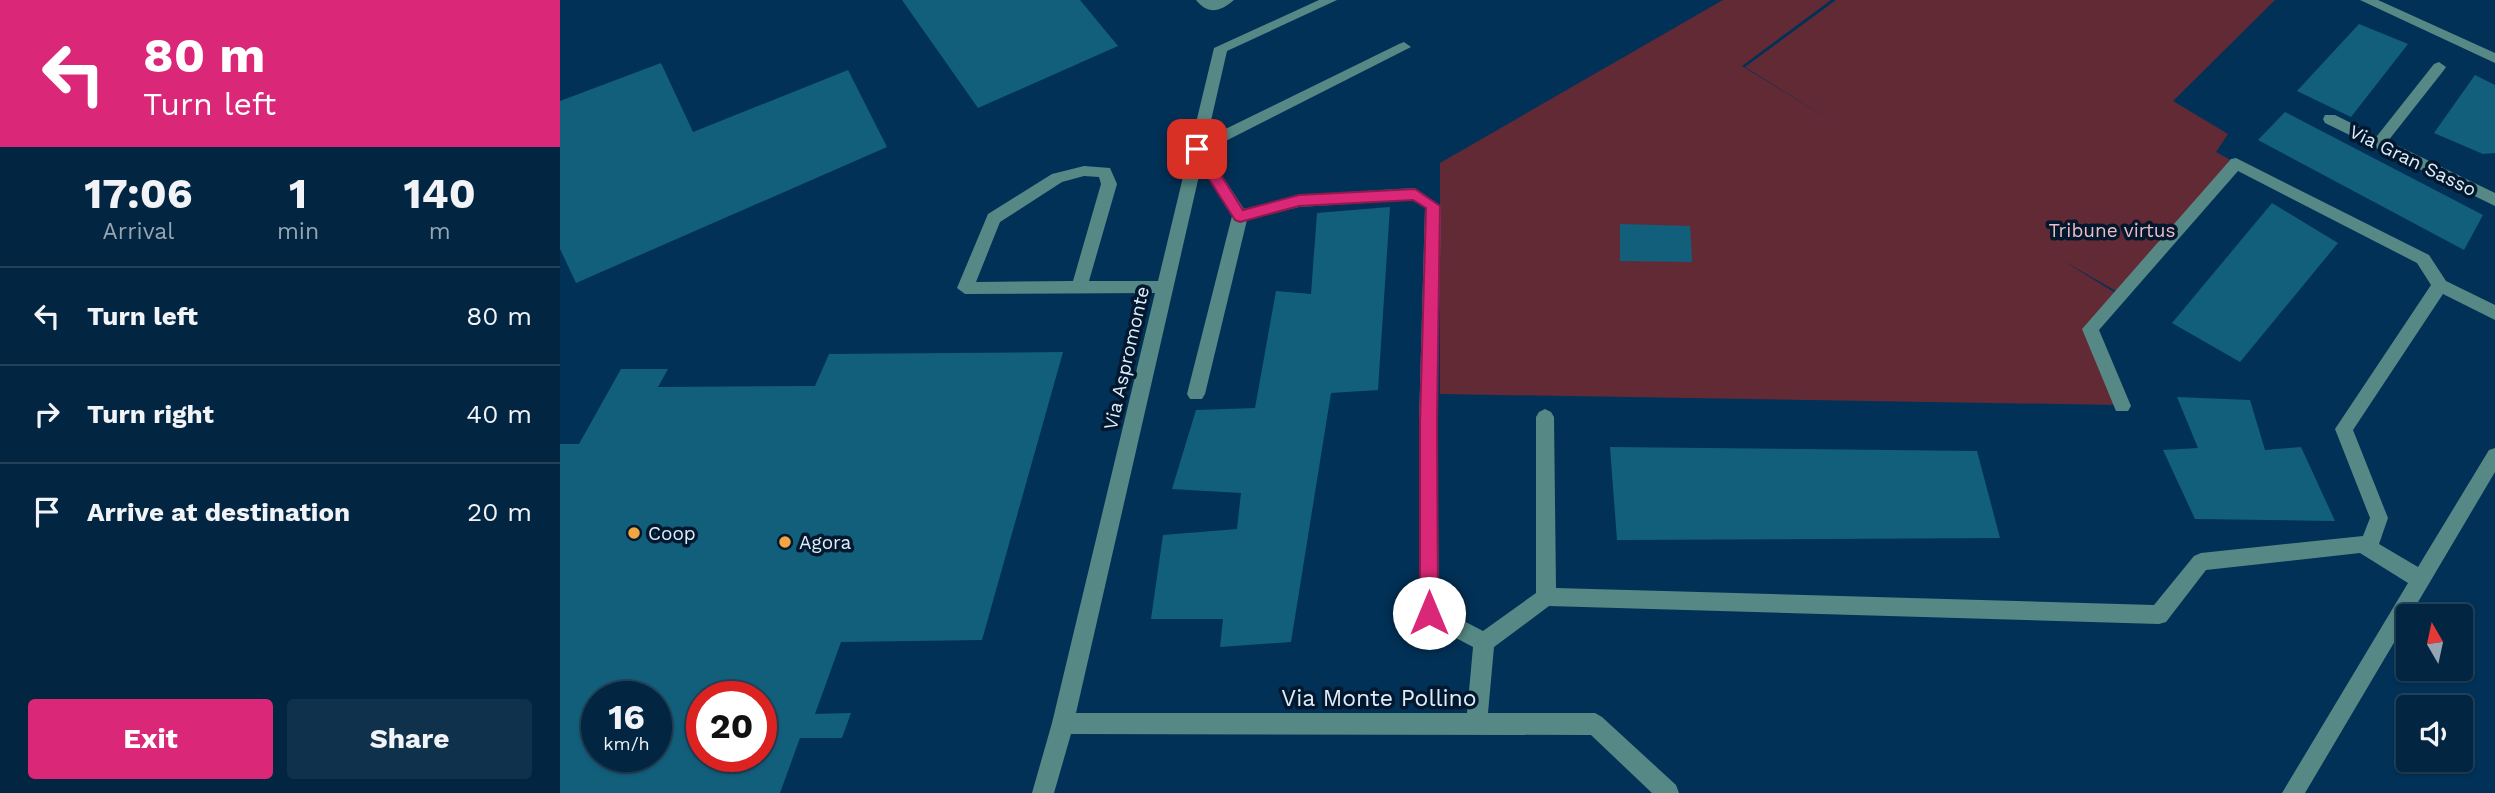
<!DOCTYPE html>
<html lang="en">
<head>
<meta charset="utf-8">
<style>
	:root { --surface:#022541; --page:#10314c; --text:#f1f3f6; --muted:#96a5b1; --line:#23425a; --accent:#db2777 }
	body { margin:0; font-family:"Work Sans",sans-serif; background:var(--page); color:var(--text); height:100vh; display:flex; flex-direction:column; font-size:26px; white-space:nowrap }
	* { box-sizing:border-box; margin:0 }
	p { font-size:23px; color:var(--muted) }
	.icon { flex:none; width:38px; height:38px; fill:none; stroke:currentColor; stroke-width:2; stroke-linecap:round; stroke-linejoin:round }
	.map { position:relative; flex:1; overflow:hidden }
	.details { display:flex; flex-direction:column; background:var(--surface); width:560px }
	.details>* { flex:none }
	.hud { background:#db2777; color:#fff; overflow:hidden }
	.needle { width:46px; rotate:351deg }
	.controls { position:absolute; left:1836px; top:604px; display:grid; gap:14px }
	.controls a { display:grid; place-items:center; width:77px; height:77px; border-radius:7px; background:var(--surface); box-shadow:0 2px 5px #0004,0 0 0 2px var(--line); font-size:35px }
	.speed { position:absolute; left:21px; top:681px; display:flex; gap:14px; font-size:35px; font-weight:700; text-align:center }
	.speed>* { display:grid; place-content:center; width:91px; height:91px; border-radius:50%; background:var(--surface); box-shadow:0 2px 5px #0004,0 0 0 2px var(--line); line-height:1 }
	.speed small { font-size:18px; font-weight:400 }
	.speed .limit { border:10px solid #d22; background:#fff; color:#111 }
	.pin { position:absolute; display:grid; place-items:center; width:60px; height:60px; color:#fff; margin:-30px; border-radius:14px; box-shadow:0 4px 10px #0006 }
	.me { position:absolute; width:77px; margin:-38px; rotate:0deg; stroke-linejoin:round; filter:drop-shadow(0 0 5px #0008) }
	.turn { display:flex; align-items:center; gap:24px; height:147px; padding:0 28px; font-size:32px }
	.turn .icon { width:91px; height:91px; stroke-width:2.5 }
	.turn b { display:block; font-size:49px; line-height:60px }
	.eta { display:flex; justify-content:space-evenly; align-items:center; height:119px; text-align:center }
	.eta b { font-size:42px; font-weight:700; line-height:49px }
	.cta { display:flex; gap:14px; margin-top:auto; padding:14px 28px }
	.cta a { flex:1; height:80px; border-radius:7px; background:var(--accent); color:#fff; font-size:28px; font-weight:700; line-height:80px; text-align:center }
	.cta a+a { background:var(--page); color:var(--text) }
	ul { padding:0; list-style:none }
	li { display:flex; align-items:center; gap:21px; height:98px; padding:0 28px; border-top:2px solid var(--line) }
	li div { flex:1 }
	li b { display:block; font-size:26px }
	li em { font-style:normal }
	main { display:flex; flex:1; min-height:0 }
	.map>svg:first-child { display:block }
</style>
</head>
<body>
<main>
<section class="details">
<div class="hud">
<div class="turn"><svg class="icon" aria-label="left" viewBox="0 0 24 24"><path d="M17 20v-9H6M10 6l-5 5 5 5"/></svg><div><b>80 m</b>Turn left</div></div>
</div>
<div class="eta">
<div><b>17:06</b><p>Arrival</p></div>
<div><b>1</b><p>min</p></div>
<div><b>140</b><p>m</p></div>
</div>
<ul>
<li><svg class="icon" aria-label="left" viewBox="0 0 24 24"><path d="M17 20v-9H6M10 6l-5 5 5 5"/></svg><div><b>Turn left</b></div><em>80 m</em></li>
<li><svg class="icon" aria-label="right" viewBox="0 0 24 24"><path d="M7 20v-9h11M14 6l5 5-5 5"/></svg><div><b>Turn right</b></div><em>40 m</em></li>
<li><svg class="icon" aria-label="arrive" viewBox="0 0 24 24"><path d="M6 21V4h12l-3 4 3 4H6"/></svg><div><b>Arrive at destination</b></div><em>20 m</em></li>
</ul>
<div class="cta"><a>Exit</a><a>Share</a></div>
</section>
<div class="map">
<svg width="1935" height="793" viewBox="0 0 1935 793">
	<rect width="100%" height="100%" fill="#023157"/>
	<!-- green -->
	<path fill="#622a35" d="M1163,0h108l-89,66 93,57 -90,-56 91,-67h439l-102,101 55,33 -12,18 20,11 -115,131 -59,-34 55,34 -31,35 32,76 -678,-11v-231z"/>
	<!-- building -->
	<g fill="#125f7c" fill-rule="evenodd">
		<path d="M342,0h178l38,46 -140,62z"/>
		<path d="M1799,24l49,20 -57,73 -54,-26z"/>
		<path d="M101,63l32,69 155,-62 39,77 -311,136 -16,-34v-148z"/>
		<path d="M1915,75l20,10v68l-12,1 -49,-21z"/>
		<path d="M1725,112l198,103 -19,35 -206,-110z"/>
		<path d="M1712,203l66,40 -98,119 -68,-39z"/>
		<path d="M830,207l-12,183 -47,3 -40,249 -71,5 3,-28h-72l12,-84 74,-6 4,-36 -69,-4 24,-79 59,-2 21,-117 35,3 6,-81z"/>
		<path d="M1060,224l70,2 2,36 -72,-1z"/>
		<path d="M503,352l-81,288 -141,2 -26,72 36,-1 -9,25h-42l-20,55h-220v-349h19l42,-75h47l-10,18 157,-1 14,-32zM37,696h59v60h-59zM142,696h59v60h-59z"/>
		<path d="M1617,397l73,3 15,50 36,-3 34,74 -140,-2 -32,-69 35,-2z"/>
		<path d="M1050,447l367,4 23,87 -383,2z"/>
	</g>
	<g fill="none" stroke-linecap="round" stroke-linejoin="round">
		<!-- minor -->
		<g fill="#568985" fill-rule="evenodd">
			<path d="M636,0h38c-14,12 -26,15 -38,0z"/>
			<path d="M759,0h18l-110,51 -20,87 192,-94 5,-2 7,5 -205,104 38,58 55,-14 116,-7 26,18 -4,216 2,186 44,23 53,-38v-176l3,-5 6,-3 6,3 3,5 2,171 598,17 40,-49 7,-3 162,-17 7,-18 -35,-89 96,-144 -14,-22 -179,-92 -139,159 32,76 -3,5h-12l-34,-82 149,-170 5,-1 193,97 17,26 49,24v15l-52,-26 -90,136 35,88 -9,26 39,23 71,-117 6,-2v24l-190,321h-23l126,-210 -48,-30 -154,17 -40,52 -7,2 -610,-18 -55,41 -6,66h107l7,4 74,68 3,8h-27l-61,-58 -520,-1 -17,59h-22l20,-70 103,-430 -190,1 -8,-6 31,-74 64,-40 32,-8 26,2 7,16 -28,97h69l56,-233zM641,167l31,49 -45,178 3,5h12l3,-5 42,-174 52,-13 113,-7 13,8 -6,214v191l3,7 51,27 -6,66h-391zM524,176l15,1 2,7 -28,97 -97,1 24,-60 62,-40z"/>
			<path d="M1800,0h18l117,53v10z"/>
			<path d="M1879,62l7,5 -2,3 -56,71 107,52v13l-170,-83 -2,-4 2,-4h10l42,21 57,-72z"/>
		</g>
	</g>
	<!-- route -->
	<path fill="#db2777" stroke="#8e194d" stroke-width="2" d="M637,144l5,1 41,65 56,-15 116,-6 25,17 -3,216 1,191 -3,6 -6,2 -6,-2 -3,-6v-191l6,-214 -13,-8 -114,6 -59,16 -5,-2 -45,-71z"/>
	<!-- markers -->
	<g fill="#f2a541" stroke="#02182e" stroke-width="2.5">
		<circle cx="74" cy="533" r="7"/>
		<circle cx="225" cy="542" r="7"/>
	</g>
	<g text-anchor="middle" stroke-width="7" stroke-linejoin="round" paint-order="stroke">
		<!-- street labels -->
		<g font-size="19" fill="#e0ecf8" stroke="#02182e">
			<text transform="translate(1853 160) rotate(26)" y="7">Via Gran Sasso</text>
			<text transform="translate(566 358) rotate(-77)" y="7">Via Aspromonte</text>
		</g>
		<!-- park labels -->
		<g font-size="19" fill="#f0bcc3" stroke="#02182e">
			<text x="1552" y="237">Tribune virtus</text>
		</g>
		<!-- poi labels -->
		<g font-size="19" fill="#e0ecf8" stroke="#02182e" text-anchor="start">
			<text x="88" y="540">Coop</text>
			<text x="239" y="549">Agora</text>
		</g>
		<!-- near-street labels -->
		<g font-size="23" fill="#e0ecf8" stroke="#02182e">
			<text x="819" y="706">Via Monte Pollino</text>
		</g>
	</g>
</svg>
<div class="controls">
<a><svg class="needle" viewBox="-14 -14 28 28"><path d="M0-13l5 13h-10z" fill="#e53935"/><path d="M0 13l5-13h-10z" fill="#96a5b1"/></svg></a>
<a><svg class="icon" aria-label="sound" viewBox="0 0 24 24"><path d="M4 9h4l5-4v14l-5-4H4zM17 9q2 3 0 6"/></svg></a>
</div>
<div class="speed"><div>16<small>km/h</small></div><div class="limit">20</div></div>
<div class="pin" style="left:637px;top:149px;background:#d93025"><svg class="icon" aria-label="arrive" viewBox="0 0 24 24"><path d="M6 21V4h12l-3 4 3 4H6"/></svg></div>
<svg class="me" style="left:869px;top:613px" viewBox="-20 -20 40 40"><circle r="19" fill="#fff"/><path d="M0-13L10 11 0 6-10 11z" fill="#db2777"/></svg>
</div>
</main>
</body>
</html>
